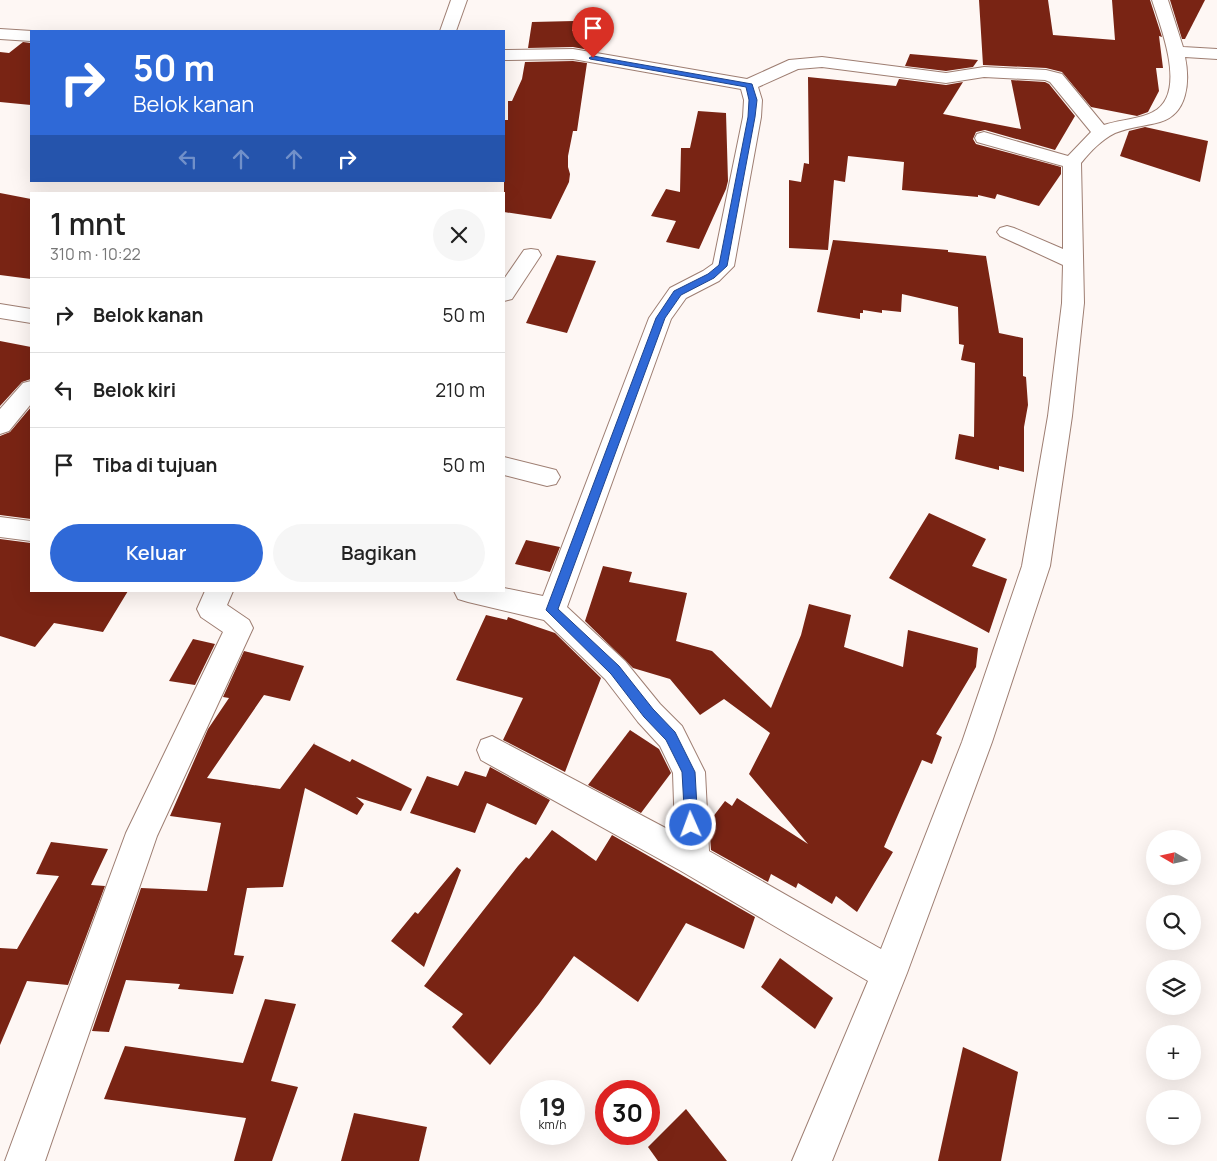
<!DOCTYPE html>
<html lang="id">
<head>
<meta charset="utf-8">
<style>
	:root { --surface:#fff; --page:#f6f6f6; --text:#222; --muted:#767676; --line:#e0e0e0; --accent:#2f69d7 }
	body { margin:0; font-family:Manrope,sans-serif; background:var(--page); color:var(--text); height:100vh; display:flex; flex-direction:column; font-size:19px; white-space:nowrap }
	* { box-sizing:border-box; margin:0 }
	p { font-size:16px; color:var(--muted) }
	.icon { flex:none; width:28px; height:28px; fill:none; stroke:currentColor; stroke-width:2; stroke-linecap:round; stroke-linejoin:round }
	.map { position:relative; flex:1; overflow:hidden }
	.panel { position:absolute; left:30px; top:192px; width:475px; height:400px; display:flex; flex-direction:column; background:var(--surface); border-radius:0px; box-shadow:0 5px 20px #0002 }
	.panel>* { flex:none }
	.top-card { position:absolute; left:30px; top:30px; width:475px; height:152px; border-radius:0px; box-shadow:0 5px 20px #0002; background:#2f69d7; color:#fff; overflow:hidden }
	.needle { width:32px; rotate:279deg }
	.fabs { position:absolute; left:1146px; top:830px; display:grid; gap:10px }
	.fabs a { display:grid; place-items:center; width:55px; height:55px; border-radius:50%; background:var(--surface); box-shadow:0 5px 20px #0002; font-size:25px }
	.speed { position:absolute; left:520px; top:1080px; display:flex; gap:10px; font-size:25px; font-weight:700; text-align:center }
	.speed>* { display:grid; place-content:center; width:65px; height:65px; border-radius:50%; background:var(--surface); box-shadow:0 5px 20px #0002; line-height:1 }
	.speed small { font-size:12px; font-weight:400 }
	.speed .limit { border:8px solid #d22; background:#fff; color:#111 }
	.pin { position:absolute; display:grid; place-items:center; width:42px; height:42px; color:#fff; margin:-51px -21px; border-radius:50% 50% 50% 0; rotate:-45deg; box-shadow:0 0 5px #0007 }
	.pin .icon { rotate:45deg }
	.me { position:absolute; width:55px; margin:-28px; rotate:358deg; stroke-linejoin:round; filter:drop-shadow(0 0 4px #0008) }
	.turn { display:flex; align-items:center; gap:18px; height:105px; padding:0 20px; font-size:22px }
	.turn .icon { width:65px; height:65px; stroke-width:2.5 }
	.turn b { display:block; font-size:35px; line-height:42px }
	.lanes { display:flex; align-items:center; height:48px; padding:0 20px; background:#0003; justify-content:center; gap:25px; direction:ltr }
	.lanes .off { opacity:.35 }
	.round { display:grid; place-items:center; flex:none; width:52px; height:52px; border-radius:26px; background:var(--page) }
	.headline { display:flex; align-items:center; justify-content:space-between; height:85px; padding:0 20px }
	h1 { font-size:30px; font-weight:600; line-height:38px }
	.cta { display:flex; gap:10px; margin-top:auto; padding:10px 20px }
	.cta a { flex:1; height:58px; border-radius:30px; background:var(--accent); color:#fff; font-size:20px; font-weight:600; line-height:58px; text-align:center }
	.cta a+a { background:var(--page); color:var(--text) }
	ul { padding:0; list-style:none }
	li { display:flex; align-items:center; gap:15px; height:75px; padding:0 20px; border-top:1px solid var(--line) }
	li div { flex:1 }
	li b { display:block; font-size:19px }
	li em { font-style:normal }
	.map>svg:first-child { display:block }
</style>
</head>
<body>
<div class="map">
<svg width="1217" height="1161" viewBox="0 0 1217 1161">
	<rect width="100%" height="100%" fill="#fef7f4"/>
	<!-- building -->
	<g fill="#792414">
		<path d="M979,0h69l5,35 62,5 -3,-40h38l12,37 -3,-1 4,32h-7l3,23 -11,21 -11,4 -46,-9 -29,-35 -16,-4 -63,-3z"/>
		<path d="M1170,0h35l-20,39h-3z"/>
		<path d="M574,21l-2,10h20l-3,19 -16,-3 -45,1 4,-26z"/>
		<path d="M23,42l8,1v62l-31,-3v-50l9,1z"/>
		<path d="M910,54l68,6 -5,7 -27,4 -41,-5z"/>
		<path d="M573,61l14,2 -10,68h-4l-5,25v11l2,7 -1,8 -18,37 -47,-7v-92h4v-19h4l10,-22 3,-17z"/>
		<path d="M808,77l88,9 3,-7 47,6 17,-3 -20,32 78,15 -10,-49 34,2 4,2 26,32 -20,34 -70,-20 -9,2 -3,7 3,5 85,23v7l-22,32 -42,-12 -2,5 -17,-4v2l-76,-7 2,-28 -56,-6 -3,26 -11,-2 -6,70 -39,-2v-68l12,2 3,-19 5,1z"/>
		<path d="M698,111l28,2 2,68 -2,8 -27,60 -33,-7 10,-21 -25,-5 15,-27 14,3 1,-44h9z"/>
		<path d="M1145,127l63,14 -8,41 -80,-26 9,-25z"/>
		<path d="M0,193l31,6v80l-31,-4z"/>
		<path d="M833,240l115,10v2l38,4 13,77 24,5v38l3,1 2,28 -4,22v45l-25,-6v4l-44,-11 4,-25 15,3 1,-74 -14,-3 3,-15 -5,-1 -1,-37 -56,-13 -1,18 -19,-2v3l-19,-3v3h-3v6l-43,-7z"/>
		<path d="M557,255l39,6 -29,72 -41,-10z"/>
		<path d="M0,341l31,6v32l-9,3 -22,24z"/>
		<path d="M31,407v112l-31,-4v-79l10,-4z"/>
		<path d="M929,513l57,26 -14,27 35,13 -18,54 -100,-55z"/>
		<path d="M0,539l31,4v48h97l-25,41 -49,-9 -19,24 -35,-11z"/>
		<path d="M526,540l34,7 -10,25 -35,-8z"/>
		<path d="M603,566l29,6 -3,10 58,11 -11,48 36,10 59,57 30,-73 8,-31 42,11 -7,32 59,20 5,-37 70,18 -2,19 -40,67 6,3 -10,27 -10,-4 -38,87 9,5 -36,60 -21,-16 -4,8 -34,-21 -2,5 -25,-14 -3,8 -57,-32 -2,-28 16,-21 7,5 5,-8 71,46 -59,-70 21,-41 -46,-34 -24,16 -30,-36 -37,-11 -48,-47z"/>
		<path d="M486,615l21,5 1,-3 47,16 46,45 -36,94 -62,-32 20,-42 -67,-18z"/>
		<path d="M193,639l22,5 -20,41 -26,-4z"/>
		<path d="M244,651l60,15 -14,35 -26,-6 -57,83 73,11 35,-47 -1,2 36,18 2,-3 60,30 -11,22 -45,-14 8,7 -7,11 -52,-27 -22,99 -36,1 -13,67 10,1 -11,38 -55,-5 2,-5 -54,-4 -17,52 -17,-1 49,-143 66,3 14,-68 -51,-7 38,-87 21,-31 -6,-1z"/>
		<path d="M630,730l29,19 12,24 -30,40 -53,-28z"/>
		<path d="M490,767l60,33 -14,25 -49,-22 -12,30 -65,-20 17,-37 31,10 7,-15 21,6z"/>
		<path d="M552,830l44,31 16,-26 143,82 -11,32 -58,-26 -48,79 -64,-46 -35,48 -49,61 -38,-38 11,-13 -39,-28 94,-120 8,-9 3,2z"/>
		<path d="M51,842l57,7 -17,36 14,1 -37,99 -41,-4 -27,64v-97l17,1 42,-73 -23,-2z"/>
		<path d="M457,867l4,3 -37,97 -33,-26 24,-29 3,2z"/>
		<path d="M780,958l53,40 -18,31 -54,-42z"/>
		<path d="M265,999l31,5 -25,77 27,6 -26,74h-38l12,-43 -142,-19 21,-53 118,17z"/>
		<path d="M963,1047l55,25 -17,89h-63z"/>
		<path d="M686,1109l41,52h-69l-10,-14z"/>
		<path d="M354,1113l73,14 -8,34h-78z"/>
	</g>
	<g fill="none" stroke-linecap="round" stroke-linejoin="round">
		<!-- minor casing -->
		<g stroke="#9e7e72" stroke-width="2">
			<g id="minor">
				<path d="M451,0h16l-11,31h-16z"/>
				<path d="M1152,0h16l15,47 34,2v10l-32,-2c5,24 3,57 -25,65 -15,4 -30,5 -45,11 -14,7 -24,18 -34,30l3,140 -12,113 -22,150 -58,176 -85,231 -75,188h-40l76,-180 -187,-110 -200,-111 -4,-10 4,-10 11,-4 183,97 -2,-60 -13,-27 -22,-24 -33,-43 -61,-59 -76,-18 -10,-3 -4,-8h50v-3l39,8 106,-278 21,-30 33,-17 10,-7 30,-147 1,-17 -3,-11 -168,-30 -69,1v-10l69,-1 174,30 42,-19 33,-3 124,16 38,-6 62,3 16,4 42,51c14,-5 37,-6 49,-13 35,-18 8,-84 -1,-112zM822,67l124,16 38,-6 61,3 5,2 41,50 -23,24 -84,-24 -7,2 -2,4 2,4 86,24v83l-49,-21 -7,-2 -7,2 -3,4 3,4 63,29 -1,38 -14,113 -26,150 -60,176 -81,207 -172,-98 -4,-79 -23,-46 -22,-22 -35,-43 -58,-54 104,-288 15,-21 33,-17 15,-15 27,-149 1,-17 -4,-13 40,-18z"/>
				<path d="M0,29l32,2 -1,10 -31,-2z"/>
				<path d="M531,249l7,1 3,5 -29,44 -8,2v-22l20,-29z"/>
				<path d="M0,304l31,5v14l-31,-5z"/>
				<path d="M31,381v23l-22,27 -9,3v-25l23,-26z"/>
				<path d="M504,457l52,13 4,7 -4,7 -9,2 -43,-11z"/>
				<path d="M0,517l31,4v20l-31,-4z"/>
				<path d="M205,591h28l-6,14 22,15 4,8 -96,208 -112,325h-40l121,-328 97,-201 -22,-15 -4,-8z"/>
			</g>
		</g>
		<!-- minor -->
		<use href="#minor" fill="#fff" fill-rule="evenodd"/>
	</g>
	<!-- route -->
	<path fill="#2f69d7" stroke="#1f448c" d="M593,56l159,28 5,16 -2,17 -28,149 -13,12 -33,17 -16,23 -107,291 61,57 34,43 22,23 20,40 3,53 -2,4 -5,2 -5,-2 -1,-4 -3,-53 -16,-32 -22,-23 -33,-43 -65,-64 110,-292 18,-27 34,-17 11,-9 29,-148 1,-17 -3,-13 -156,-28 -1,-1z"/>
</svg>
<div class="fabs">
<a><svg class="needle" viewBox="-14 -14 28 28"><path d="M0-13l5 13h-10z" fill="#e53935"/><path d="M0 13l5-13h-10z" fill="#767676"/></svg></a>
<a><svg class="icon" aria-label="search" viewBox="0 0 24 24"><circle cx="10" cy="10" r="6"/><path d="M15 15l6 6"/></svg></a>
<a><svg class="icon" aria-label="layers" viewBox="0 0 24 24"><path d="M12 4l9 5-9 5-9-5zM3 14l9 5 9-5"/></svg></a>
<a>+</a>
<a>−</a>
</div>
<div class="speed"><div>19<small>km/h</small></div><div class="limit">30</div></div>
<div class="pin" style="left:593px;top:58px;background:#d93025"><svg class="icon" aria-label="arrive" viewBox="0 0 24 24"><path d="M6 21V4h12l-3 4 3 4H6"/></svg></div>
<svg class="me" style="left:691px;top:825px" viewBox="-20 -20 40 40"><circle r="17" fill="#2f69d7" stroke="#fff" stroke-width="3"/><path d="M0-11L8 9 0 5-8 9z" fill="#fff"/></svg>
<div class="top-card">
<div class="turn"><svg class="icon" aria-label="right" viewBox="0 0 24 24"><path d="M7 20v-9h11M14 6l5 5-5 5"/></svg><div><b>50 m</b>Belok kanan</div></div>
<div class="lanes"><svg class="icon off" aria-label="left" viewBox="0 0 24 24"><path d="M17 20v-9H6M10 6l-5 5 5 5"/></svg><svg class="icon off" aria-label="ahead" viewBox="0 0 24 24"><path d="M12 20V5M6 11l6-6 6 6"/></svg><svg class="icon off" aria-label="ahead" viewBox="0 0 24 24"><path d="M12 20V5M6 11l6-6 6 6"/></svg><svg class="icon" aria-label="right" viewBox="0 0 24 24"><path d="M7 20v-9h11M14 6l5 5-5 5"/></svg></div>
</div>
<section class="panel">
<div class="headline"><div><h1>1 mnt</h1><p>310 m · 10:22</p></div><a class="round"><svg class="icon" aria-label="close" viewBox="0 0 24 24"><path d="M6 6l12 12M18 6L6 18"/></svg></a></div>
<ul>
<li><svg class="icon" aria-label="right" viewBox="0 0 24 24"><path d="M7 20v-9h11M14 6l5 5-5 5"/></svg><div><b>Belok kanan</b></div><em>50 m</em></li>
<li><svg class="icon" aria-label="left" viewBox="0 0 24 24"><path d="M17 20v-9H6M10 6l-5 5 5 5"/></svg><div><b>Belok kiri</b></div><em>210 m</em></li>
<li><svg class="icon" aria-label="arrive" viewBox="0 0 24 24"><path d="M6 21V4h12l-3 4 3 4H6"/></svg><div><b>Tiba di tujuan</b></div><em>50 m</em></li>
</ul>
<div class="cta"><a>Keluar</a><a>Bagikan</a></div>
</section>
</div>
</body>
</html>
